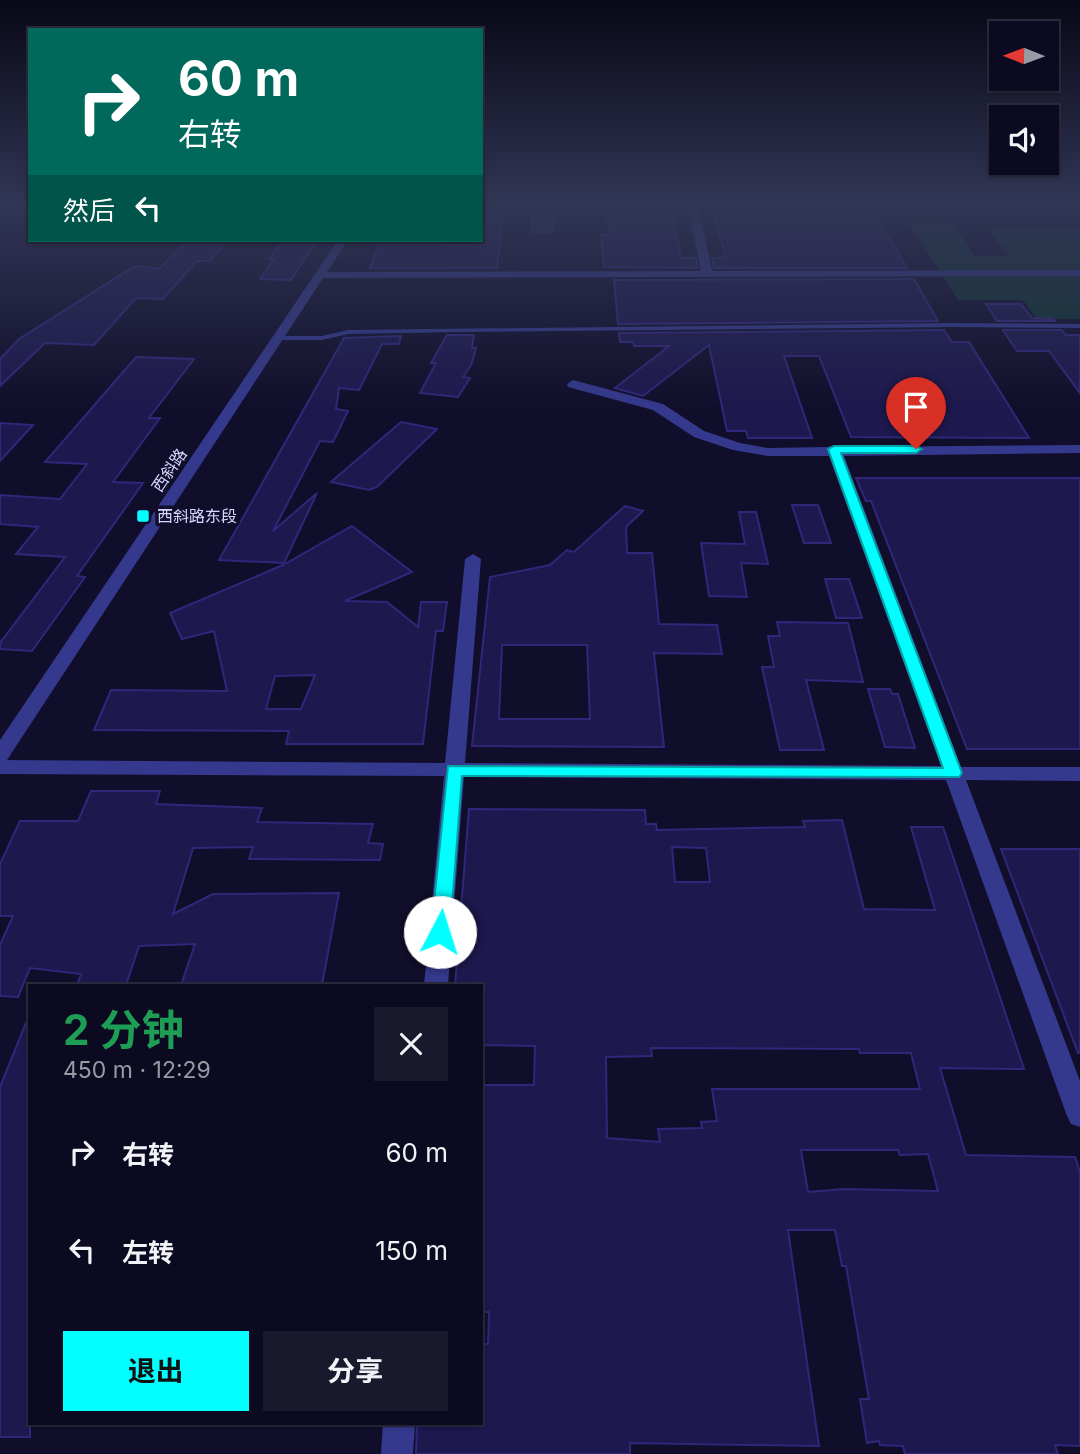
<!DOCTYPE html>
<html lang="zh">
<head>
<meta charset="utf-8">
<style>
	:root { --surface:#0c0a20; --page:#1a182d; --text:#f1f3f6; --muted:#9a9aa5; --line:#2c2b3e; --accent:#02feff }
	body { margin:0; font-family:Inter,"Noto Sans SC",sans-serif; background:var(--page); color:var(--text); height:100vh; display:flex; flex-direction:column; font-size:26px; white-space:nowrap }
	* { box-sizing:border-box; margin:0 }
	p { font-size:23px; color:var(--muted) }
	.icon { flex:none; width:38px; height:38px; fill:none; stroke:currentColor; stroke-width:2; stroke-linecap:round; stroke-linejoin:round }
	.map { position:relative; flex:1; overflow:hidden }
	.drawer { position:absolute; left:28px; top:984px; width:455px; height:441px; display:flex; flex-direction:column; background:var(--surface); border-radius:0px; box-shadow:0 2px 5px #0004,0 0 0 2px var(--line) }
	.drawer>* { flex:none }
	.hud { position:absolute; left:28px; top:28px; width:455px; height:214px; border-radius:0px; box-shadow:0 2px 5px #0004,0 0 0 2px var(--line); background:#00695c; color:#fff; overflow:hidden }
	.needle { width:46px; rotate:271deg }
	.fabs { position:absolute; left:989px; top:21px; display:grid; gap:14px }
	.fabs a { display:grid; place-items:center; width:70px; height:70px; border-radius:0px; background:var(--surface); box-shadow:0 2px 5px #0004,0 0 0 2px var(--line); font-size:35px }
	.pin { position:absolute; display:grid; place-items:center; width:60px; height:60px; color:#fff; margin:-72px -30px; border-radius:50% 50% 50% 0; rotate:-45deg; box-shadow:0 0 7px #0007 }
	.pin .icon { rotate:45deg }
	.me { position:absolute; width:77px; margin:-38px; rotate:5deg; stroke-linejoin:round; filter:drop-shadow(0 0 5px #0008) }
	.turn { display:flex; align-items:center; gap:24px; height:147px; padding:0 35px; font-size:32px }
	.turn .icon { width:91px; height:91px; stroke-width:2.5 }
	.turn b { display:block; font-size:49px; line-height:60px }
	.then { display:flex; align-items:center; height:66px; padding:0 35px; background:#0003; gap:14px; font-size:26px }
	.round { display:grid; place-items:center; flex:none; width:74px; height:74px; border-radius:0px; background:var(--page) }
	.headline { display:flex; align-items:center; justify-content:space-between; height:119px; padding:0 35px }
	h1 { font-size:42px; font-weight:700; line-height:52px; color:#1e9e55 }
	.primary-button { display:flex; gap:14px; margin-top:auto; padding:14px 35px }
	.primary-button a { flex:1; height:80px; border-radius:0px; background:var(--accent); color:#111; font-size:28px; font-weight:700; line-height:80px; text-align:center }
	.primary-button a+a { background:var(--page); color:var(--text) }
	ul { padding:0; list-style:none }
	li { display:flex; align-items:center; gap:21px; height:98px; padding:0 35px }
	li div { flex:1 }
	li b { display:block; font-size:26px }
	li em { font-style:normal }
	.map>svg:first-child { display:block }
</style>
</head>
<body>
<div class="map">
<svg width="1080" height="1454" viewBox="0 0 1080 1454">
	<rect width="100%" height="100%" fill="#100e2a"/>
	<!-- green -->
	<path fill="#103430" d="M909,223h43l23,33h33l-20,-27h92v90h-43l-14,-19h-65z"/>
	<!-- building -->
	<g fill="#1d184d" stroke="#30277b" stroke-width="2" fill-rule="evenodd">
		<path d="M533,206h21l-1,26h-21z"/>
		<path d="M606,206h64l11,52h15l2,10 -94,-1 -3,-32h8z"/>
		<path d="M711,206h159l37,62h-193l-2,-10 14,-1z"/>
		<path d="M481,213h22l-6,55h-127l10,-28h44l16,1 1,4 40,1z"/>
		<path d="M188,240h41l-19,21h-13l-34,38 -27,-1 -42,47 -49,-2 -45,43v-27l19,-20 111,-70 9,-3 20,3z"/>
		<path d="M285,240h32l-26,40 -31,-1 14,-20h-5z"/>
		<path d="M914,279l24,42 -320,3 -4,-44z"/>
		<path d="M986,304h35l11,14 21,1 2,2h-58z"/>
		<path d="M944,330l8,12h17l60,96 -178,-1 -32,-81h-35l28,82h-64l-2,-7h-19l-18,-86 -66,51 -28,-8 54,-42h-35l-1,-4h-13l-1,-9z"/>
		<path d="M1003,330h59l3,5h15v58l-31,-42h-32z"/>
		<path d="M447,335h27l-2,13h4l-5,17 -8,12 7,1 -12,19 -38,-4 16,-30h-5z"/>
		<path d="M401,336l-2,8h-17l-23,46 -20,-2 -3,21 12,2 -15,31 -13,-1 -47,90 44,-38 -33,70 -65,-3 125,-222z"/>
		<path d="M136,357l58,2 -45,59h11l-47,64 30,1 -66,93 8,1 -53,74 -32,-2v-6l65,-86 -49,-3 22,-27 -38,-3v-29l60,4 27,-35 -42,-2z"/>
		<path d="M401,422l36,7 -60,58 -8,3 -38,-8z"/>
		<path d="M0,423l33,2 -33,36z"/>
		<path d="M856,478h224v271h-113l-96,-248h-5z"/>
		<path d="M792,505h26l13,38h-27z"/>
		<path d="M625,506l18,5 -17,16 1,26h25l7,71 58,1 5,29 -68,-1 10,94 -192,-1 18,-169 60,-12 17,-15 7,2zM502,645h85l3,74h-91z"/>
		<path d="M739,512h17l12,52 -27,-1 6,34 -38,-1 -8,-53 44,1z"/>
		<path d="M352,526l60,46 -67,29 42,1 31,25 3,-25h26l-4,29h-7l-13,113h-137l3,-13 -195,-1 17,-40 116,1 -13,-60 -32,8 -12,-26 113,-48zM315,675l-14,34h-35l9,-33z"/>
		<path d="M825,579h24l13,39h-26z"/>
		<path d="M777,622l71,1 15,59 -57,-2 18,70h-44l-18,-83h12l-6,-31h12z"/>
		<path d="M868,689h22l2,5h6l17,54 -30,-1z"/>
		<path d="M91,791h69l-4,13 106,4 -5,14 116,2 -5,19 15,1 -3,16 -131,-1 4,-12 -60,1 -20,66 40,-20 126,-1 -17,92h-141l14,-41 -56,2 -13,39h-49l4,-11 -51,-6 -12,29 -18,-1v-51l13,-29h-13v-52l20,-43h58z"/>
		<path d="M469,809l176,1 1,14h10l1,6 148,-3 -2,-6 39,-1 22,89 71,1 -24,-83h32l81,242 -84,-1 26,87 109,2 5,15v274l-25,-1 3,9h-153l-2,-8 -23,-1 -1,-4 -12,2 -7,-44h9l-23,-133h-4l-7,-36h-47l31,216 -189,-3v11h-214l1,-31h64v-79h7l1,-32h-8v-227h53l1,-39 -54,-1v-60h-26zM672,847l34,1 4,34h-35zM651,1048l208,1 1,4h51l9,36h-208l5,32 -16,1 1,6 -44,1 2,13 -53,-4 -1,-81 46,-1zM801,1150h97l2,5 28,-1 10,37 -94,-2 -36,3z"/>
		<path d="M1001,849h79v204h-2z"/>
		<path d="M30,1013v424h-30v-350z"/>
	</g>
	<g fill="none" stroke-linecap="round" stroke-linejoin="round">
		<!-- service -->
		<path fill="#34398d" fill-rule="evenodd" d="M951,323l129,1v4l-129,-1 -492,5 -111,2 -26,6h-43l-4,-2 4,-2h43l26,-6z"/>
		<!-- minor -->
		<g fill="#34398d" fill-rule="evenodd">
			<path d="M688,206h10l14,65 368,-1v6l-760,2 -5,-3 5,-3 381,-1z"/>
			<path d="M573,380l90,24 41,27 36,12 28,5 60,-1 6,-2 6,2 240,-2v8l-236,3 117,311h119v14l-114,-1 114,301v46l-9,-3 -4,-8 -121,-336 -482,-3 -16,208h-24l20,-209 -444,-2v-14l445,3 20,-204 8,-5 8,5 -16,204 476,3 -112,-310h-61l-35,-6 -39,-13 -41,-27 -85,-23 -1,-3z"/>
			<path d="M383,1423h32l-2,31h-32z"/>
		</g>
		<!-- tertiary -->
		<path fill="#34398d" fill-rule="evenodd" d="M338,240h10l-341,520 -7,1v-21z"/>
	</g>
	<!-- sky -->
	<linearGradient id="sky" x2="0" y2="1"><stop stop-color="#090817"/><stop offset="0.5" stop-color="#313655"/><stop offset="1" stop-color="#313655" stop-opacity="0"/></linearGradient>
	<rect width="1080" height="410" fill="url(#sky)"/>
	<!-- route -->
	<path fill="#02feff" stroke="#01a5a6" stroke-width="2" d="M834,446h82l6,3 -6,4h-75l121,320 -3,4 -497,-1 -12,156 -3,5h-13l-3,-5 17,-166 495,2 -115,-319z"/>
	<!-- markers -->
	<rect fill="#02feff" stroke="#100e2a" stroke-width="2.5" x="136" y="509" width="14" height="14" rx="3.5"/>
	<g text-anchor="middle" stroke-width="7" stroke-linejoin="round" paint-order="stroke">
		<!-- far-street labels -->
		<g font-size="16" fill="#d7d6ff" stroke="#100e2a">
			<text transform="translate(169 470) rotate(-56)" y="6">西斜路</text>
		</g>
		<!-- far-poi labels -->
		<g font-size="16" fill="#d7d6ff" stroke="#100e2a" text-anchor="start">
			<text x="157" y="522">西斜路东段</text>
		</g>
	</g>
</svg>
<div class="fabs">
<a><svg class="needle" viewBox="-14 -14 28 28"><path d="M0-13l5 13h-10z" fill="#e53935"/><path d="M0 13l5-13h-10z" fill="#9a9aa5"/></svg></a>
<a><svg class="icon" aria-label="sound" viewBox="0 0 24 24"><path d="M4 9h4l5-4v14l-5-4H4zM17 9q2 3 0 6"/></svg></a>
</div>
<div class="pin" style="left:916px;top:449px;background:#d93025"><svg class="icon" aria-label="arrive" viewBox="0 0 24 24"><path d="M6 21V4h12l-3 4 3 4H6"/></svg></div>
<svg class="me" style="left:440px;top:932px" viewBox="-20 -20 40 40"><circle r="19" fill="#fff"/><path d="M0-13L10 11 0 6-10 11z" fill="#02feff"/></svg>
<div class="hud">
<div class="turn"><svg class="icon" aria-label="right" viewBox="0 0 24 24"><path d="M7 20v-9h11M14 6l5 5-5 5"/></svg><div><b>60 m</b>右转</div></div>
<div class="then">然后<svg class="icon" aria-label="left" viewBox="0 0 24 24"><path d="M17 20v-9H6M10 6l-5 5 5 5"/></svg></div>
</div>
<section class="drawer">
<div class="headline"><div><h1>2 分钟</h1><p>450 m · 12:29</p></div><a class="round"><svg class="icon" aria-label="close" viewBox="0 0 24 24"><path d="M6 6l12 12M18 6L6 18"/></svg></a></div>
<ul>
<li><svg class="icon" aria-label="right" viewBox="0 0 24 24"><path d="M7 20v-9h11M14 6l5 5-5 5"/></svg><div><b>右转</b></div><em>60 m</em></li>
<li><svg class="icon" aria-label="left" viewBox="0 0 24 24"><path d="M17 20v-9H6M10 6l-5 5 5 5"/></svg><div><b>左转</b></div><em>150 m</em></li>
</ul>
<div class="primary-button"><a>退出</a><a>分享</a></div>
</section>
</div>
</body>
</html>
